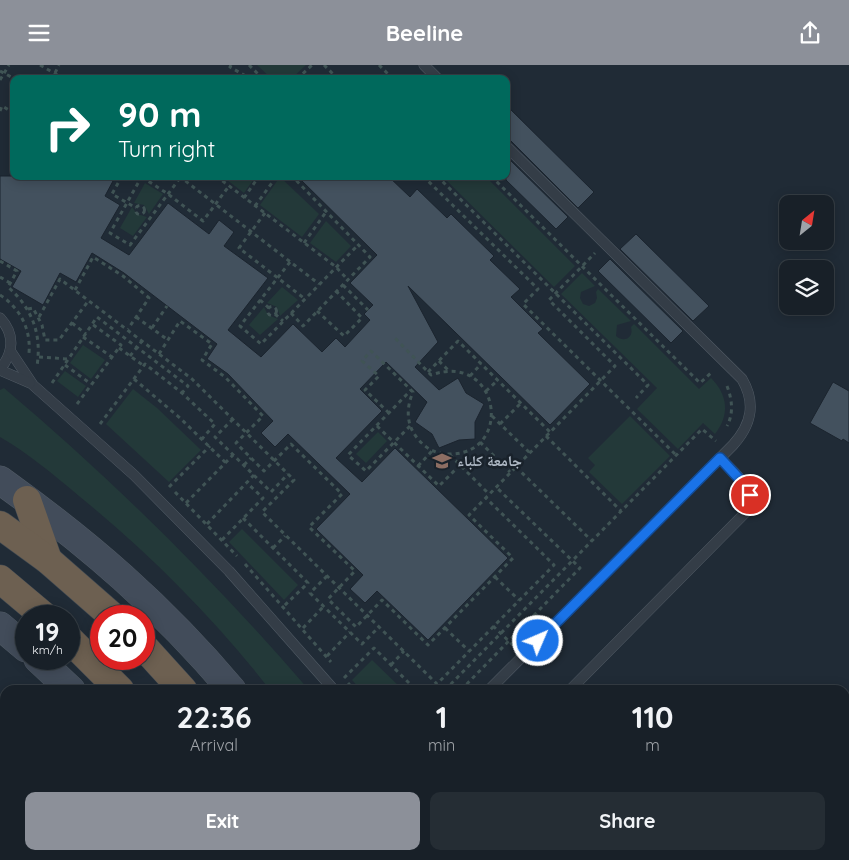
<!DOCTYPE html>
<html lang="en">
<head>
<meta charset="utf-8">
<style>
	:root { --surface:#182028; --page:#252d34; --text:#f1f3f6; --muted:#9fa3a8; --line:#363e45; --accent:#8c9099 }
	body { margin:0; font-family:Quicksand,"Noto Naskh Arabic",sans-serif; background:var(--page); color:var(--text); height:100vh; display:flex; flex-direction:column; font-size:19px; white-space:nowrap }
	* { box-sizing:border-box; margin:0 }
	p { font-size:16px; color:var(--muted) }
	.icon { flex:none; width:28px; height:28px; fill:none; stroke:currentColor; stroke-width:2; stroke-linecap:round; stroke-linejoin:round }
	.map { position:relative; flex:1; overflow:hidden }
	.details { position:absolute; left:0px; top:620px; width:850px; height:175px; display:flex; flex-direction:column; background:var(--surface); border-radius:15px 15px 0 0; box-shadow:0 2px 12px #0003,0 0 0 1px var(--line) }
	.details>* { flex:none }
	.top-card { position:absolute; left:10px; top:10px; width:500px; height:105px; border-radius:10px; box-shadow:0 2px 12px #0003,0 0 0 1px var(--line); background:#00695c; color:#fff; overflow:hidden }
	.needle { width:32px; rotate:30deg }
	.buttons { position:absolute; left:779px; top:130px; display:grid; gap:10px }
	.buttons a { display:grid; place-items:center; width:55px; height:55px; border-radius:10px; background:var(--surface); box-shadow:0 2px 12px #0003,0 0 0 1px var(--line); font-size:25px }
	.speed { position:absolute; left:15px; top:540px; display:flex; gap:10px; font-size:25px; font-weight:700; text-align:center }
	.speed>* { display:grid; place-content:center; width:65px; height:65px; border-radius:50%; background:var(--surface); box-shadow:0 2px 12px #0003,0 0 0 1px var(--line); line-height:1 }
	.speed small { font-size:12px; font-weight:400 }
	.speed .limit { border:8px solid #d22; background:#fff; color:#111 }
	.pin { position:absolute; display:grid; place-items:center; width:42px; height:42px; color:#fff; margin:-21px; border:2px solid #fff; border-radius:50%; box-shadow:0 1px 5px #0007 }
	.me { position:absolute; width:55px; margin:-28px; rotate:45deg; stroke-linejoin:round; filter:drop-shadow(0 0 4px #0008) }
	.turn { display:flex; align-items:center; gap:18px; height:105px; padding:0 25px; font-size:22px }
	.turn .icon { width:65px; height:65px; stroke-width:2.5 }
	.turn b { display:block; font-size:35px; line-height:42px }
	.eta { display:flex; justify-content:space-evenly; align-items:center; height:85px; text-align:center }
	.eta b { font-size:30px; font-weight:700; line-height:35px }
	.action { display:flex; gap:10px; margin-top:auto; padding:10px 25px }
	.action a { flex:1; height:58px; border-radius:10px; background:var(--accent); color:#fff; font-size:20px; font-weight:700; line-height:58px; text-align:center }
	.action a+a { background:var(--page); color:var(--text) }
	header { display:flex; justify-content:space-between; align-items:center; height:65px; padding:0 25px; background:var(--accent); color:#fff; font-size:22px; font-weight:700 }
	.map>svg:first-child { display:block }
</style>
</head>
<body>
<header><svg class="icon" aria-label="menu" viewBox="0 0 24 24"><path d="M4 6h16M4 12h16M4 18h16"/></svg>Beeline<svg class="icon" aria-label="share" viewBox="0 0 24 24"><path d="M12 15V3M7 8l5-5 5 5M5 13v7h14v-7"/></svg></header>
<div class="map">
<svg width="849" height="795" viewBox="0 0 849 795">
	<rect width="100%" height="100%" fill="#202b36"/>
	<!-- green -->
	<g fill="#233939">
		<path d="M257,0h49l-15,14h-19z"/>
		<path d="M222,111h34l-12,17z"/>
		<path d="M442,111h43l90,90 -21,21z"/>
		<path d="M280,112l39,37 -17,23 -42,-32z"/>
		<path d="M145,118l18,11 -14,20 -5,-9 -10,-2z"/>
		<path d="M132,142l5,7 10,3 -14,19 -13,-8z"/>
		<path d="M326,156l25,25 -15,16 -26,-19z"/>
		<path d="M582,208l13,13 -14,6 -1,6 3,6 6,2 6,-3 2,-5 -1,-6 2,-3 33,32 -14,4 -1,11c8,7 18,2 15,-9l3,-3 65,65 12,-11c17,17 19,37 4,56l-12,-11 -25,26 -41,-40 20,-21 -96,-94z"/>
		<path d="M282,222l16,13 -18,16 -3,-9 -10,-4z"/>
		<path d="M264,242l4,8 10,4 -18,16 -11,-10z"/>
		<path d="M83,280l22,15 -14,19 -21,-16z"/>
		<path d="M65,306l21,15 -8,11 -21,-16z"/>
		<path d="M4,323c110,93 211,193 305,302h-39c-56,-72 -121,-137 -191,-194 -25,-21 -51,-43 -79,-59v-47z"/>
		<path d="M133,324l24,19 44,42 -32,32 -63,-58z"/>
		<path d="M630,351l40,40 -48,48 -33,-32 6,-7 -7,-7z"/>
		<path d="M378,367l9,9 -21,22 -10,-9z"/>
		<path d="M242,464l56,56 -14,15 -55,-58z"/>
		<path d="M372,595l31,30h-42l-9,-10z"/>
		<path d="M376,790h59l2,4 -59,1z"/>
	</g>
	<!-- water -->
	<path fill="#34485e" d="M0,699l5,6v85h77l5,5h-87z"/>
	<!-- building -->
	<g fill="#43515e" stroke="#1b242e">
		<path d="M506,40l88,87 -16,16 -67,-67 -5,-2z"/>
		<path d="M506,91l62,61 -12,12 -50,-49z"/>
		<path d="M0,111h105l8,5 -8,15 15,9 -19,33 28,17 39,-52 41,31 10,-14 15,12 -10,14 44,32 -40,52 33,27 32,-33 29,28 14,-14 9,9 25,-27 -6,-6 9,-9 -23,-22 27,-28 -80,-79h91l22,21 7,-8 30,29 4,-4 43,42 -4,4 30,29 -9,8 32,32 -5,4 52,51 -40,41 -142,-139 30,56 -23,25 24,23 19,-12 8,15 18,11 -9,18v17l-16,1 -20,8 -7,-14 -17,-12 12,-20 -41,-40 -26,27 22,22 -46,47 26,24 33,-34 113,110 -80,82 -51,-49 -12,12 -15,-14 13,-14 -47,-46 34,-35 -62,-60 -13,13 -14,-14 12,-12 -45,-47 -21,-15 10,-15 -93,-71 -32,-20 -16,29 -16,-9 -17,32 -31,-18 9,-16 -21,-12z"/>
		<path d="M636,169l73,72 -16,15 -73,-72z"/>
		<path d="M610,194l73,72 -12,12 -73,-72z"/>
		<path d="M833,317l16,9v52l-6,-4 -1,2 -32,-18z"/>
	</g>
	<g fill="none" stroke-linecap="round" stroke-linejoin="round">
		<!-- lane casing -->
		<g stroke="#515b65" stroke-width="11">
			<g id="lane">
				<path d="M424,0l14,14"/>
				<path d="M0,253c15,16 14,35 0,51"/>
				<path d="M11,287l22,33 101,90 95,96 105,119"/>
				<path d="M0,305l30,13"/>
				<path d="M489,625l244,-245c19,-21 23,-42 9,-66l-236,-233"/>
				<path d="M570,625l176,-178c12,-23 -12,-39 -26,-54"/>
				<path d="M460,790l3,5"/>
			</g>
		</g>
		<!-- secondary casing -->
		<g stroke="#515b65" stroke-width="29">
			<g id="secondary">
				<path d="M0,415c89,64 161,126 232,210"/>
				<path d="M0,561l26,22"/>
				<path d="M38,594l33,31"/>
				<path d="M205,790l3,5"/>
				<path d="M341,790l3,5"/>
			</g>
		</g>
		<!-- highway casing -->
		<g stroke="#3e4852" stroke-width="29">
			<g id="highway">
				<path d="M27,435l21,60"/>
				<path d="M0,460l48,35 64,56"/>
				<path d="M0,514l44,37"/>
				<path d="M69,574l51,51"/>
				<path d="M144,582l39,43"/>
				<path d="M247,790l3,5"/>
				<path d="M301,790l3,5"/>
			</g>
		</g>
		<!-- path -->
		<g stroke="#405455" stroke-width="3" stroke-dasharray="4 4" stroke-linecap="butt">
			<path d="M40,0l24,14"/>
			<path d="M231,0l-1,2 21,12"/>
			<path d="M249,0l14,14"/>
			<path d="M324,0l14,14"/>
			<path d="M379,0l14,14"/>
			<path d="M0,6l15,8"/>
			<path d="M55,8l4,-8"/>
			<path d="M297,14l15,-14"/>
			<path d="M320,14l3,-3 3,3"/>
			<path d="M0,15l9,-15"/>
			<path d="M0,46l2,-5 12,7"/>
			<path d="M122,111l-10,18 24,14"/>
			<path d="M142,111l-32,57 20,12 50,-67"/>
			<path d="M179,111l140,108"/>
			<path d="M216,111l120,91 12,13"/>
			<path d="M423,111l115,113 -15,15 153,151"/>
			<path d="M437,111l211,209 -12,13"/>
			<path d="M491,111l209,207 13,-12"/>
			<path d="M142,112l26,17 35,27 26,-35"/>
			<path d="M244,133l15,-22"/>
			<circle cx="140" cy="145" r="4.5"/>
			<path d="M255,141l22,-30"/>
			<path d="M265,148l-26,35 66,51"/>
			<path d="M304,178l22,-31"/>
			<path d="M0,196l17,10 -9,16c24,21 34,47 29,79"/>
			<path d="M290,197l-50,64 21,18 97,-99"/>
			<path d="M0,212l10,6"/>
			<path d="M343,220l25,25"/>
			<path d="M75,225l18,-33 30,19 26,22 -21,31"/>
			<path d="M0,230c20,13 31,34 29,58"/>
			<path d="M260,235l9,8"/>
			<circle cx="272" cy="246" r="4.5"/>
			<path d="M28,244l5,-1 9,17 3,15h14l30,-40"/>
			<path d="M317,246l27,25 18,-18 -26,-27"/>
			<path d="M291,248l12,13 67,-69 -78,-81"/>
			<path d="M275,249l8,7"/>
			<path d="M39,252l21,-38 132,100 102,101 -32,32 175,172 117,-119 -68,-67"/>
			<path d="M136,252l32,23"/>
			<path d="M72,258l14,11"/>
			<path d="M152,263l15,-22"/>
			<path d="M83,272l29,20"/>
			<path d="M119,283l25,18"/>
			<path d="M159,289l21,-33 32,23 -10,16 23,17 38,39 -27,27 28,28 27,-27 51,50 -33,33 46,44 -27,28 28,28 26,-27 46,45 85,-87 -44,-43 146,-149 -66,-66 46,-47"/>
			<path d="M130,291l12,-15"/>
			<path d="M39,292l29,2"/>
			<path d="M439,296l9,9"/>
			<path d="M65,300l26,19"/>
			<path d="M428,307l30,-31 92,91"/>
			<path d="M470,311l11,-12"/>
			<path d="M134,314l46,39 46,45"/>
			<path d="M52,318l45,-66 91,69 -6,7"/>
			<path d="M727,321c5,13 7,27 0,40"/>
			<path d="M486,326l12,-11"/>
			<path d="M77,339l44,-59 -29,-21"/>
			<path d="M389,348l-24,-23 14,-14 -17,-15 9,-10 42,41c-7,16 -7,33 5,47 8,10 20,16 33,15 63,-1 49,-103 -20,-79l-37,-38"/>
			<path d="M492,351l38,37"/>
			<path d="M233,354l-18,18 56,55 17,-18"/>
			<path d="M100,359l45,-60 37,29 33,31 -13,15"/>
			<path d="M500,359l21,-21"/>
			<path d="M377,361l62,60 21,-21"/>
			<path d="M410,361l-44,45 -18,-16 63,-65"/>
			<path d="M546,371l75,75"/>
			<path d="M480,377l30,30"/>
			<path d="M450,390l39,39"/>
			<path d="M244,400l7,-7"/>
			<path d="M418,401l14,-15"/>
			<path d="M516,402l76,74"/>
			<path d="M169,422l41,-41"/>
			<path d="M175,427l62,64"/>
			<path d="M186,438l47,-48"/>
			<path d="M243,453l65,65 -24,23"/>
			<path d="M207,459l47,-49"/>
			<path d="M222,475l41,-42 -16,-15"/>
			<path d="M273,483l12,-12"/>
			<path d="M245,499l86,98"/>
			<path d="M327,511l-17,17 52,51 17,-17"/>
			<path d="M495,512l24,23"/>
			<path d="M493,561l21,20"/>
			<path d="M303,563l21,-22"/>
			<path d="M445,563l24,23"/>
			<path d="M327,591l23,-24"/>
			<path d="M391,600l13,-14"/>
			<path d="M344,613l30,-30 42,42"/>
			<path d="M348,618l6,7"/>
			<path d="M26,625l1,-2"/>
			<path d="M445,625l257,-261 14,12"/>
			<path d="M461,625l119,-122 -84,-81"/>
			<path d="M0,677l5,5"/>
			<path d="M99,790l4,5"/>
		</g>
		<!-- lane -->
		<use href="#lane" stroke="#343d47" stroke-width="10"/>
		<!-- secondary -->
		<use href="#secondary" stroke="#424c5a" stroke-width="28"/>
		<!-- highway -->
		<use href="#highway" stroke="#6d6051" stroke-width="28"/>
	</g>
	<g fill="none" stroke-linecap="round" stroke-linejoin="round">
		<!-- route casing -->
		<g stroke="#114b97" stroke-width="12">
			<path id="route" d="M538,576l182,-183 25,27 5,10"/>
		</g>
		<!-- route -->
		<use href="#route" stroke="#1a73e8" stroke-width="9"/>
	</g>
	<!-- icons -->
	<defs>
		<g id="university-bare" transform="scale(1.5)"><path d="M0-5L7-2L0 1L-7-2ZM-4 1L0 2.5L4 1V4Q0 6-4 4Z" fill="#8d6e63" stroke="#19222b" stroke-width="2.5" paint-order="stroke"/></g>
	</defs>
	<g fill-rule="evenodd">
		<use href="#university-bare" x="442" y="396"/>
	</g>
	<g text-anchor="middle" stroke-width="5" stroke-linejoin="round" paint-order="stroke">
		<!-- poi labels -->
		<g font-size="15" font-weight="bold" fill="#aeb8c4" stroke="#19222b" text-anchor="start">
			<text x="457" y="401">جامعة كلباء</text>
		</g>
	</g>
</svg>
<div class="buttons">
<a><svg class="needle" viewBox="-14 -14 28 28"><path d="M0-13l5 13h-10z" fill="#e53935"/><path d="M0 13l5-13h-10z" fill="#9fa3a8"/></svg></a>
<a><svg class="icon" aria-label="layers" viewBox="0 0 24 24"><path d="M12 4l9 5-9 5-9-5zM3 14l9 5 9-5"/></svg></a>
</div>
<div class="speed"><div>19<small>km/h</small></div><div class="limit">20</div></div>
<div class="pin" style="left:750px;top:430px;background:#d93025"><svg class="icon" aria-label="arrive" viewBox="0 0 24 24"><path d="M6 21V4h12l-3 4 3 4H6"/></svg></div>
<svg class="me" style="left:538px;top:576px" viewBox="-20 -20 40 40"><circle r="17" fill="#1a73e8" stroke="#fff" stroke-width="3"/><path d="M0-11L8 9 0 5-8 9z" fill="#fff"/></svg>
<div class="top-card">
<div class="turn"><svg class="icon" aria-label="right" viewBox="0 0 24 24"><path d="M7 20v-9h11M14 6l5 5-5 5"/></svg><div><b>90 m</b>Turn right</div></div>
</div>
<section class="details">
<div class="eta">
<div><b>22:36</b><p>Arrival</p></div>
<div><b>1</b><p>min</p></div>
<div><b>110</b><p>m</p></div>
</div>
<div class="action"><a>Exit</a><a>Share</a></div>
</section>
</div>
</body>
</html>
